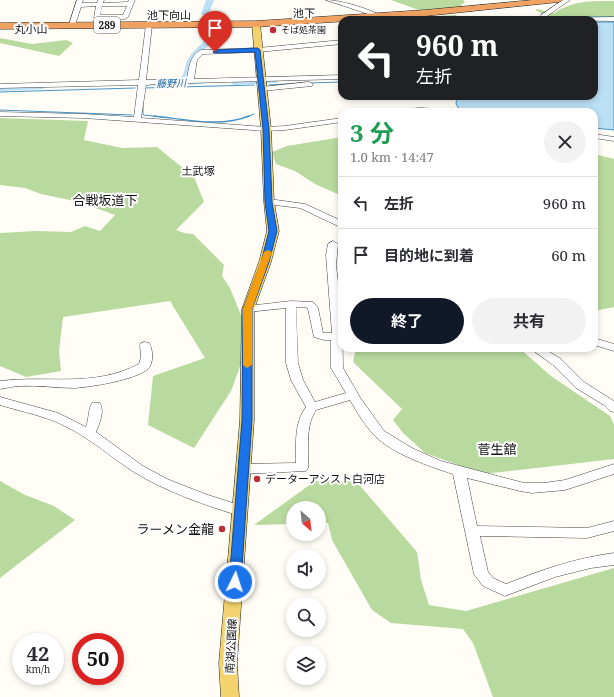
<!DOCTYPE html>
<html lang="ja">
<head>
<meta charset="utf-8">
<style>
	:root { --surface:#fff; --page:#f2f2f3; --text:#2b2b33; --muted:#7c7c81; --line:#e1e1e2; --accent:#111827 }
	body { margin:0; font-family:"Noto Serif","Noto Sans JP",serif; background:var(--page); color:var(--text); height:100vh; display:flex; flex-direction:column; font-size:15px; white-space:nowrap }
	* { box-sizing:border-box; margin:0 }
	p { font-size:13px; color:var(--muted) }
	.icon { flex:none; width:22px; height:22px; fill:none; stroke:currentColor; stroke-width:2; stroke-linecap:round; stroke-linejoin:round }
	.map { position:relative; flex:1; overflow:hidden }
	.sheet { position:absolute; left:338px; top:108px; width:260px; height:244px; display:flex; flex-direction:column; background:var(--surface); border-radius:12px; box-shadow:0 2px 6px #0003 }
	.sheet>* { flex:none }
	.guide { position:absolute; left:338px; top:16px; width:260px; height:84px; border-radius:12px; box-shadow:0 2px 6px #0003; background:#202124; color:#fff; overflow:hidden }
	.needle { width:26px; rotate:152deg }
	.buttons { position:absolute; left:286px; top:501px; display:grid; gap:8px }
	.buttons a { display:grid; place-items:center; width:40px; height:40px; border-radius:50%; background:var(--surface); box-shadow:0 2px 6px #0003; font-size:20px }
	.speed { position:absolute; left:12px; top:633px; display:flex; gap:8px; font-size:20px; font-weight:700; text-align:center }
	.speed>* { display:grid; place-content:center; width:52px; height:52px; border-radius:50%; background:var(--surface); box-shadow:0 2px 6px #0003; line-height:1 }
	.speed small { font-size:10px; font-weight:400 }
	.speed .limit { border:6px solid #d22; background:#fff; color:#111 }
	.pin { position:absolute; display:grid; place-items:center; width:34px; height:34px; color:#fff; margin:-41px -17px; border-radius:50% 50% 50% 0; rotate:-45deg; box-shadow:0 0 4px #0007 }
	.pin .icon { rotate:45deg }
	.me { position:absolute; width:44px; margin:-22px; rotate:4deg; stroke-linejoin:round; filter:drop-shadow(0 0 3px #0008) }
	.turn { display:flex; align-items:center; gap:14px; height:84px; padding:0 12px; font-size:18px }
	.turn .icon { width:52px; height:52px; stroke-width:2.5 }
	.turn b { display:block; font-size:28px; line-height:34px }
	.round { display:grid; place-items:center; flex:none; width:42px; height:42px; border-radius:21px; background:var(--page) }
	.headline { display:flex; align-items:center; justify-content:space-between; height:68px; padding:0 12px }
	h1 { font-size:24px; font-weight:700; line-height:30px; color:#1e9e55 }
	.primary-button { display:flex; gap:8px; margin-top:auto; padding:8px 12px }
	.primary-button a { flex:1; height:46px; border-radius:24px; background:var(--accent); color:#fff; font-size:16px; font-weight:700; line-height:46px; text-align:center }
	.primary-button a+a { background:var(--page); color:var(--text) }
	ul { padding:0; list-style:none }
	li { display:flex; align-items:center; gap:12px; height:52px; padding:0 12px; border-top:1px solid var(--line) }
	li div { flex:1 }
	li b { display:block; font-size:15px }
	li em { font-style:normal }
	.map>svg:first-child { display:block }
</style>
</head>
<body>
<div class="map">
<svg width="614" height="697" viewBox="0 0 614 697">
	<rect width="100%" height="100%" fill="#fffdf5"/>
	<!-- forest -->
	<g fill="#b9da9e">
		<path d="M391,0h72l2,2 -4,3 3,4 -40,3z"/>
		<path d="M614,1v20l-89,-1 20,-2 2,-2 -12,-6 2,-1 17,4c19,-13 39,-12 60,-12z"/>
		<path d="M456,15l3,5h-39l-5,-3z"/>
		<path d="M0,38l32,6 34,-4 7,3 -14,13 -59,-13z"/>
		<path d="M0,118l88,3 -4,19 38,8 35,-1 37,30 10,25 -28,28 8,3 9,1 31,31 -2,11 8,12 17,42 1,15 -17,46 -37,57 -46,-23 5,-49 52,-18 -35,-57 -107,16 -4,34 2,20 -35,6 -26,-11v-133l36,-2 35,1 14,-6 15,5 15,-16 -36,-13 -38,-8 -16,-6 -25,-3z"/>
		<path d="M342,137v59l-27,-12 -20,-13 -19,-7 -4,-12 15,-6z"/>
		<path d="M594,154l20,5v148l-20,4z"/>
		<path d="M356,348h163l32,28 59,40 4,9v34l-131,15 -58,-21 -22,-20 -10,-13 9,-11 -49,-47z"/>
		<path d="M0,481l25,14 29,11 21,14 -75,58z"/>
		<path d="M315,481h41l61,71 4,28 8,25 37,6 148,-43v129h-121l-20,-54 -10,-14 -72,-6 -19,-13 -40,-70 -4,-17h-9v-15h-26v16l-39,1z"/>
	</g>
	<!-- water -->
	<path fill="#bbdff5" stroke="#4495ca" d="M594,22h20v108l-20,-2v-16h-133l-5,-8 1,-8h137z"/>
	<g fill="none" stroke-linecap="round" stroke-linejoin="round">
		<!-- stream-far1 -->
		<g stroke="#4495ca" stroke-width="1">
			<path d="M566,19l1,-2h47"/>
			<path d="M309,83l33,-1"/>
			<path d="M269,85l34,-2"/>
			<path d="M144,88l110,-3"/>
			<path d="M0,92l135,-4"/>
			<path d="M143,105v10l19,2"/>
			<path d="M0,110l132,5"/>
			<path d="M247,117l7,-3"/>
		</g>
		<!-- stream -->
		<path stroke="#4495ca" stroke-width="1.5" d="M154,116c30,3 66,12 95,0"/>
		<!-- river -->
		<g fill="#bbdff5" fill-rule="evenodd">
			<path d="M206,0h8l-5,13 14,6 4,8 -29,29 -6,12 -1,8 -4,4 13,-1 4,3 -1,2 -60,2 -1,-2 1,-2 33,-2 7,-5 4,-14 5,-8 27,-26 -2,-5 -16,-8z"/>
			<path d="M274,78l3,1 1,2 -1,2 -43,2 -4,-3 4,-3z"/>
			<path d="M40,84l4,3 -1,2 -43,2v-6z"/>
		</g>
		<!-- minor casing -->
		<g stroke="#444" stroke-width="1">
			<g id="minor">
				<path d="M77,0h6l-1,3h15l1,-3h6l-1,3 25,-1 1,-2h6l-7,17 -3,2 -31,-1 2,-12 -15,1 -6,18 -3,2 -3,-2zM102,6h25l-4,9h-23z"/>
				<path d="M326,0c15,0 50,10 61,20h-8l-8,-5z"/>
				<path d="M563,0h7l-23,16 3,2 64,-1v4l-70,-1 -3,-3v-2z"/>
				<path d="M149,23l3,2 -6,55 41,-1c2,-11 3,-24 14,-29l57,-2 84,-8v4l-84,8 -55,2 -6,6 -3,19 148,-4v4l-152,4 -12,-1 -32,3 -5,33 125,9 19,-1 57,-8v4l-57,8 -19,1 -182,-13 -84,-2v-4l84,2 50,3 4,-32 -138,3v-4l139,-4 7,-55z"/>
				<path d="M309,82l4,2 -1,2 -50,5 -4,-2 4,-2z"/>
				<path d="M421,108l33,2 4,2h-66l4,-2z"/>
				<path d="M594,134l20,3v4l-20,-3z"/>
				<path d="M269,199l36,5 37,17v7l-42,-20 -34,-4 -1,-2z"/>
				<path d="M333,241l5,3 -2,21 6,52 1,51 18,31 23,32 28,17 29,13 83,22h20l21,-3 49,-16v10l-49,16 -33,3 -12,-2 -53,-13 10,48 110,2 27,-7v10l-27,7 -107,-2 8,36 5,6 13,6c35,-14 70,-26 108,-31v12l-23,3 -36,9 -50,19 -22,-10 -9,-12 -21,-100c-25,-8 -60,-20 -78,-38 -10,-10 -18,-24 -25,-36l-34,10c-11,16 -7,39 -8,58l-2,3 -64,3 -4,-2 -2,-3 2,-3 4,-2 54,-1c0,-19 -2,-40 10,-56l-15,-27 -5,-17v-55l-38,4 -5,-3 5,-3 43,-5 22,1 5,6 5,25h9l-6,-78 2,-11zM296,307h10l2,2 6,28 10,3h7v28l15,25 -31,9 -12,-22 -5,-17z"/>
				<path d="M594,338l20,6v7l-20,-6z"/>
				<path d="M145,342l4,1c4,6 5,20 -1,26 -13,11 -57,18 -74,19 -18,0 -35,-3 -53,-2 -7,0 -14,2 -21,3v-8c49,-6 93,7 139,-17l2,-7 -1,-12 1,-2z"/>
				<path d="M530,348h13l18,11 23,23 30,19v11l-4,-1 -6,-6 -28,-17 -23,-23z"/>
				<path d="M0,397l58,16 28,14c3,-8 2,-17 6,-24h8c5,9 -1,21 -4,29l47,34 24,13 38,15 40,13 2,4 -2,4 -5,1c-32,-10 -64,-21 -94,-37 -28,-15 -51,-38 -79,-52 -21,-11 -44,-15 -67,-22z"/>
			</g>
		</g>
		<!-- major casing -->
		<g stroke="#222" stroke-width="1">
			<path id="major" d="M253,22h6l1,2 11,105 3,73 5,29 -8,31 -17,47v111l-17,243 2,34h-18l-2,-34 21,-243 2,-111 17,-47 8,-31 -3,-29 -3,-73 -9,-105z"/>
		</g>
		<!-- highway casing -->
		<g stroke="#222" stroke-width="1">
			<path id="highway" d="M533,0h30l-4,2 -134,14 -169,11 -256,2v-6l256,-2 169,-11z"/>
		</g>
		<!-- minor -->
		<use href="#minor" fill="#fff" fill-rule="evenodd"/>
		<!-- major -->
		<use href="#major" fill="#f4d36f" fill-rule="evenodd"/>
		<!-- highway -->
		<use href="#highway" fill="#f0a262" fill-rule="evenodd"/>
	</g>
	<!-- route -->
	<path fill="#1a73e8" stroke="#114b97" d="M258,48l2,2 9,79 3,73 5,29 -8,31 -17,47v111l-11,162 -2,3 -4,2 -5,-2 -1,-3 13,-162 1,-111 18,-47 8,-31 -4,-29 -2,-73 -8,-77 -40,1 -2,-1 2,-2z"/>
	<!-- slow -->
	<path fill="#f59e0b" d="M268,250l4,2 -20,57v56l-5,3 -4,-3v-56l21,-57z"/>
	<!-- markers -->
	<g fill="#be2b33" stroke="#fff" stroke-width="1.5">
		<circle cx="273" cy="30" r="4"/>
		<circle cx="257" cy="479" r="4"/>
		<circle cx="222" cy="529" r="4"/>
	</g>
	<g text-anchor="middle" stroke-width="4" stroke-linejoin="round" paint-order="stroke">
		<!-- far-poi labels -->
		<g font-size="9" fill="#111" stroke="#fff" text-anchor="start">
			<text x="281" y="33">そば処茶園</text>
		</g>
		<!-- shield labels -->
		<rect fill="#fff" stroke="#585858" stroke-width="1" x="94" y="17" width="26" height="16" rx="3"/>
		<g font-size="10" font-weight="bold" fill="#111">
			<text x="107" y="29">289</text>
		</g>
		<!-- far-water labels -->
		<g font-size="10" font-style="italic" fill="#1c67a1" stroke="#fff">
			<text transform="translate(171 83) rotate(-2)" y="4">藤野川</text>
		</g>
		<!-- far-quarter labels -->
		<g font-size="11" fill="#111" stroke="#fff">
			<text x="304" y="17">池下</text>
			<text x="169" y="19">池下向山</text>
			<text x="31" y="33">丸小山</text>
			<text x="198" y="175">土武塚</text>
		</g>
		<!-- poi labels -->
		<g font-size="11" fill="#111" stroke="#fff" text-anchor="start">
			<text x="265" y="483">データーアシスト白河店</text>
		</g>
		<!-- street labels -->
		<g font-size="11" fill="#111" stroke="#fff">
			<text transform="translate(231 646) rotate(-87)" y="4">南湖公園線</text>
		</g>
		<!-- quarter labels -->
		<g font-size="13" fill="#111" stroke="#fff">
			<text x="105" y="205">合戦坂道下</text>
			<text x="497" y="454">菅生舘</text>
		</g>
		<!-- near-poi labels -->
		<g font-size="13" fill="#111" stroke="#fff" text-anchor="end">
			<text x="214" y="534">ラーメン金龍</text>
		</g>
	</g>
</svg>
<div class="buttons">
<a><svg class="needle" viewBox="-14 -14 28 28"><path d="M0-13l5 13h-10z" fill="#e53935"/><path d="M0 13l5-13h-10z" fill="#7c7c81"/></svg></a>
<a><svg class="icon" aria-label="sound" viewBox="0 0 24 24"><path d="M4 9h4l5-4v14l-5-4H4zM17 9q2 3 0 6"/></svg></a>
<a><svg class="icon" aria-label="search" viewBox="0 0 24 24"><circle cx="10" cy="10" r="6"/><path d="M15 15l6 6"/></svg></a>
<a><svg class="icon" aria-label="layers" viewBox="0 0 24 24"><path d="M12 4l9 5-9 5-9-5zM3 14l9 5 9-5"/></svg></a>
</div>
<div class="speed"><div>42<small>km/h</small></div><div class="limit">50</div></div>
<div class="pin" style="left:215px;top:52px;background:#d93025"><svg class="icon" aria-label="arrive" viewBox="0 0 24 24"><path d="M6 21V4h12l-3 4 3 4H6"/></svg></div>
<svg class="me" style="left:235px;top:582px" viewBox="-20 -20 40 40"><circle r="17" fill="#1a73e8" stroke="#fff" stroke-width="3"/><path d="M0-11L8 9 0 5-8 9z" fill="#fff"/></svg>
<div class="guide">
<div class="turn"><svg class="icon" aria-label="left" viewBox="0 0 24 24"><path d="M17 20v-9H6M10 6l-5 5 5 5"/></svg><div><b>960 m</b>左折</div></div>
</div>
<section class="sheet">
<div class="headline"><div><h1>3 分</h1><p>1.0 km · 14:47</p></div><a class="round"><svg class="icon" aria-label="close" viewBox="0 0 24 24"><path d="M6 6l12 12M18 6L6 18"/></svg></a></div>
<ul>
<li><svg class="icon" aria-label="left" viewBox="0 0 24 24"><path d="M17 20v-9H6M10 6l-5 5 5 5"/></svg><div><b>左折</b></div><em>960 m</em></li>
<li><svg class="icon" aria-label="arrive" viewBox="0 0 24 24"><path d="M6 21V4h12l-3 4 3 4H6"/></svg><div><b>目的地に到着</b></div><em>60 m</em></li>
</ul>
<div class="primary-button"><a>終了</a><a>共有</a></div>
</section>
</div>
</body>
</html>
